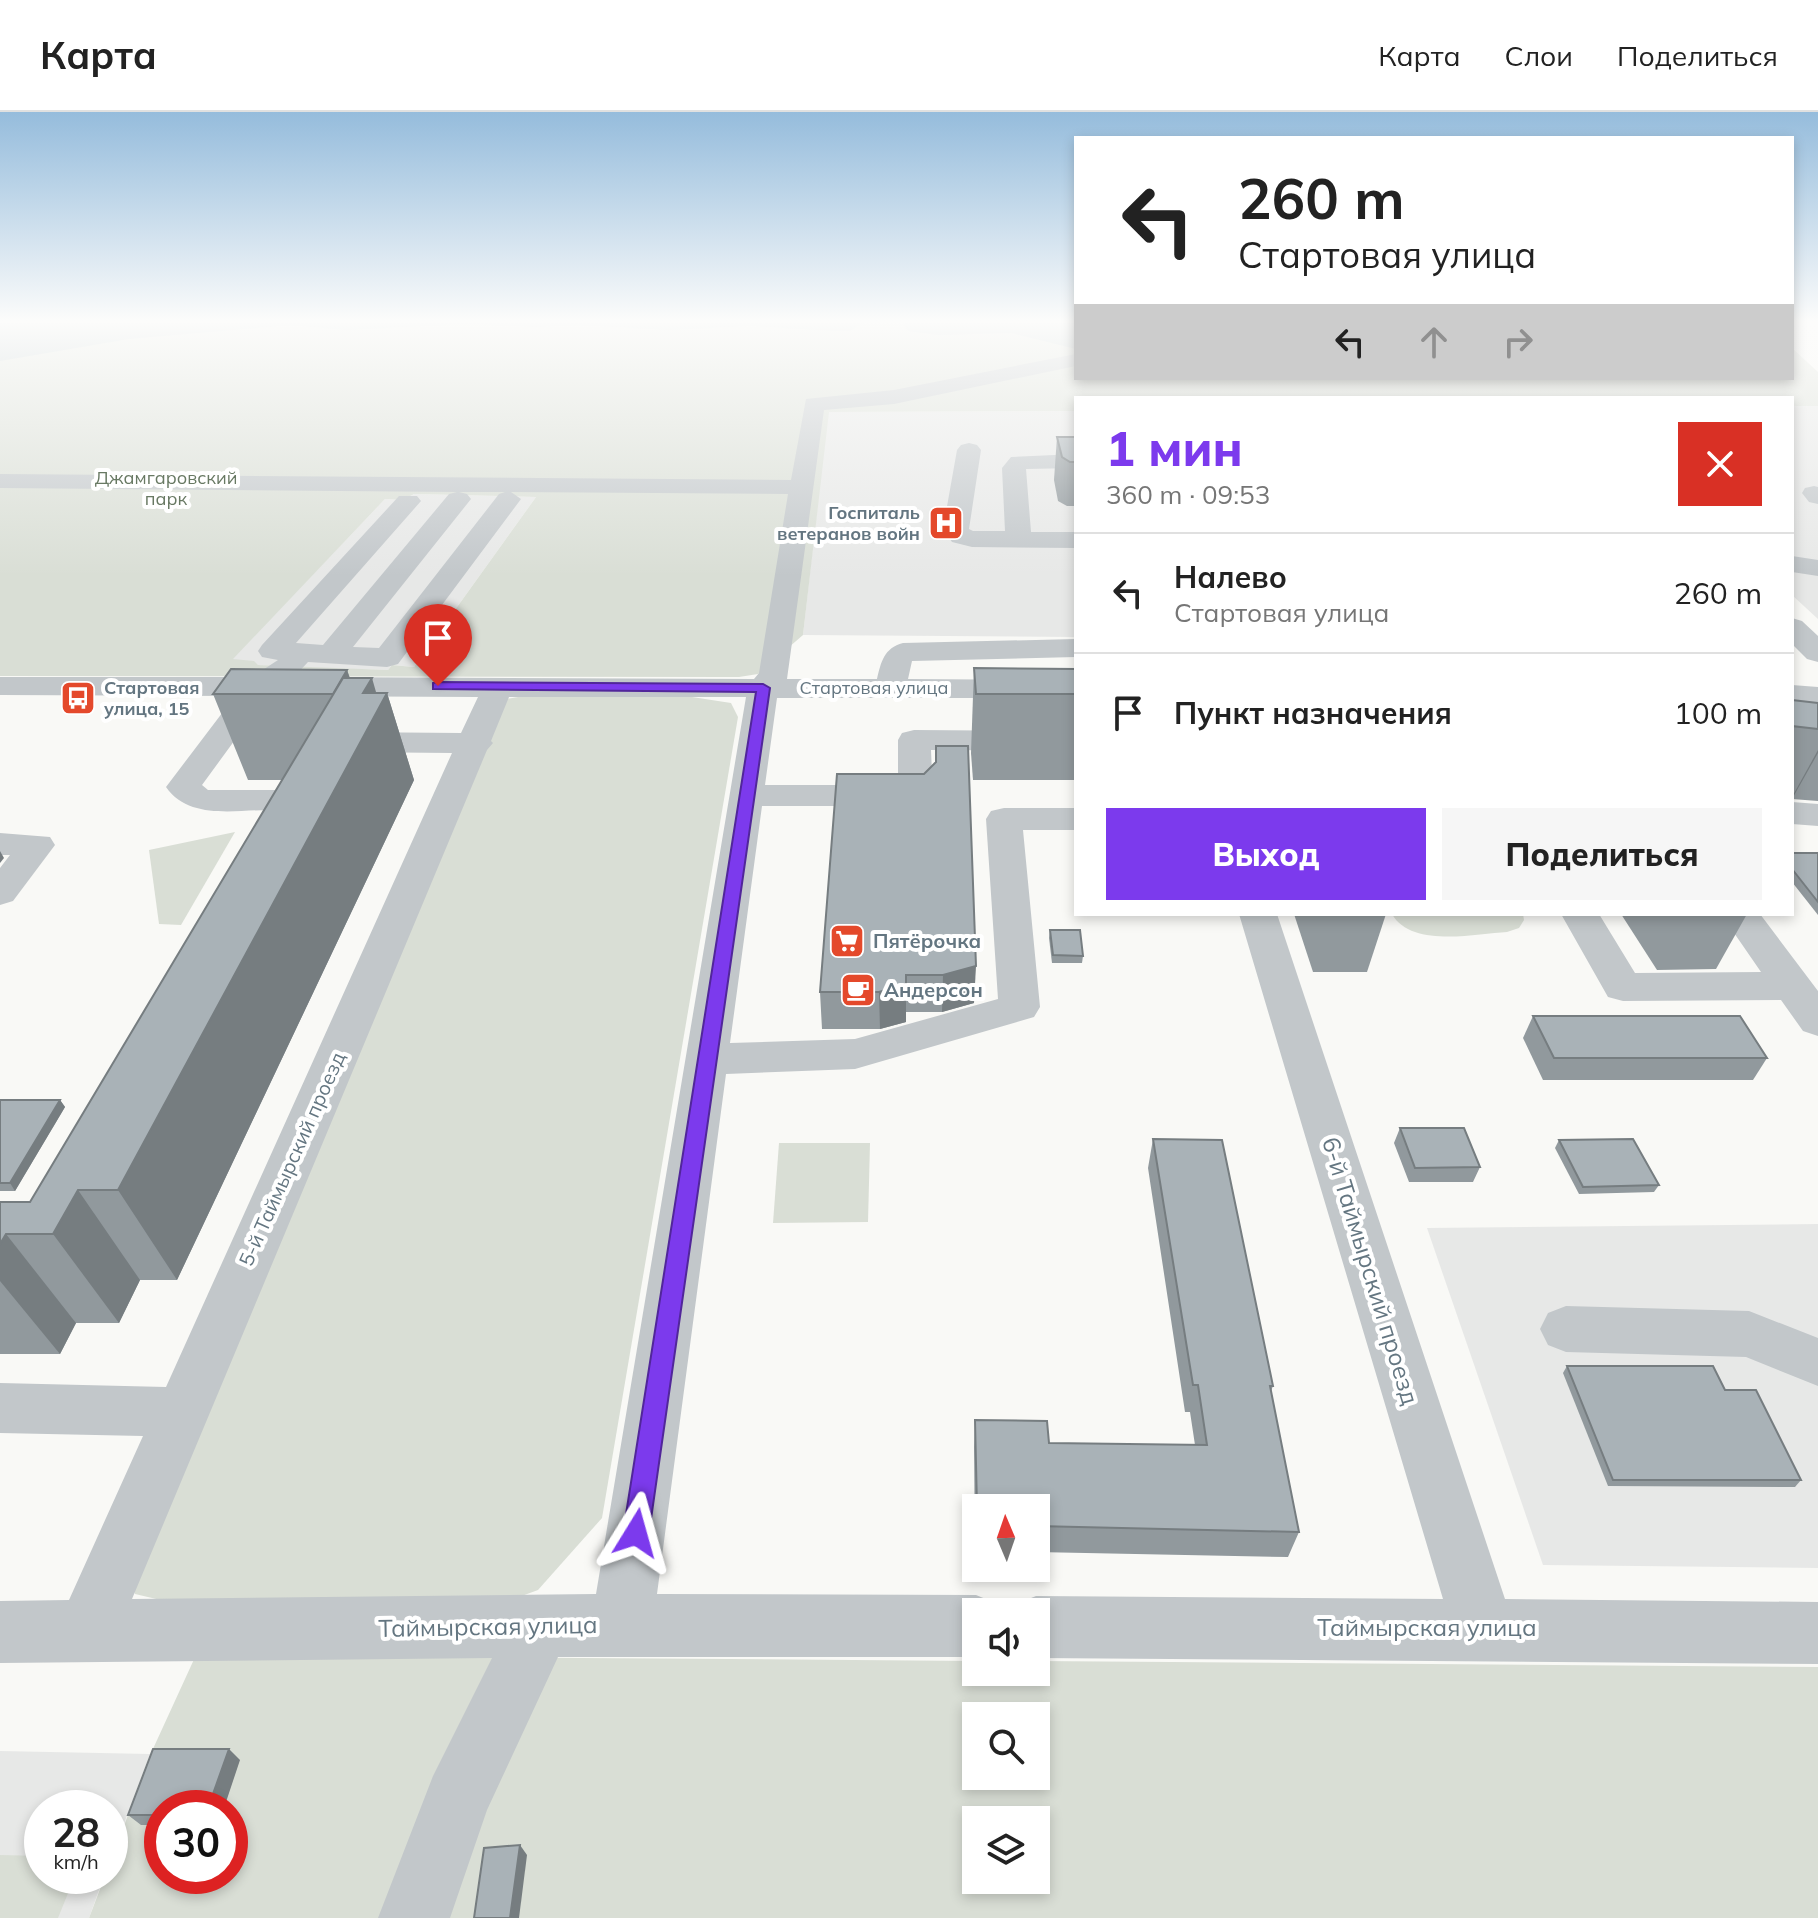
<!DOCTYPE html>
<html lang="ru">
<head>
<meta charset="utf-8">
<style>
	:root { --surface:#fff; --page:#f6f6f6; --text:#222; --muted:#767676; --line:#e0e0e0; --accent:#7c3aed }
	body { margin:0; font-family:Mulish,sans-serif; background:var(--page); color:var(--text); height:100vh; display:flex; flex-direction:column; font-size:30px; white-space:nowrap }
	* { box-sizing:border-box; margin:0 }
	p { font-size:26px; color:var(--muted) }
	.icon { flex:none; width:44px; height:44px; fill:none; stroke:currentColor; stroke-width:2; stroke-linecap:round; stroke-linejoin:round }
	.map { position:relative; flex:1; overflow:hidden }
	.side { position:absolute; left:1074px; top:284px; width:720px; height:520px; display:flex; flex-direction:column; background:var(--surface); border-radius:0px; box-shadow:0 4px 12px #0003 }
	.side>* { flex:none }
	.top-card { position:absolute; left:1074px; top:24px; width:720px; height:244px; border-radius:0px; box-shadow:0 4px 12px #0003; background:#fff; color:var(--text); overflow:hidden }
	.needle { width:52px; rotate:358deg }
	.tools { position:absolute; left:962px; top:1382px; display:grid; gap:16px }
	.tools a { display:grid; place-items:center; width:88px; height:88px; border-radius:0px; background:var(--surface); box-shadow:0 4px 12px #0003; font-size:40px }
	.speed { position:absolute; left:24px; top:1678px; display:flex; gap:16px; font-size:40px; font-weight:700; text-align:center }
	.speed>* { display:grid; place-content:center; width:104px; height:104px; border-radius:50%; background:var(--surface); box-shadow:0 4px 12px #0003; line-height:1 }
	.speed small { font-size:20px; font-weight:400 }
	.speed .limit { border:12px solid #d22; background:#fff; color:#111 }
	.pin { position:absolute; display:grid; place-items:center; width:68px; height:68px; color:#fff; margin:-82px -34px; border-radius:50% 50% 50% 0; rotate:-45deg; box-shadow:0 0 8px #0007 }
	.pin .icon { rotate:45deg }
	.me { position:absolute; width:88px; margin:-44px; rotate:8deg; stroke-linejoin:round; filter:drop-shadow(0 0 6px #0008) }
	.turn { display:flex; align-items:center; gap:28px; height:168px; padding:0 32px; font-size:36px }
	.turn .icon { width:104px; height:104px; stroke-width:2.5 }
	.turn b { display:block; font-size:56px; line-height:68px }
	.lanes { display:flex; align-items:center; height:76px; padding:0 32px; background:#0003; justify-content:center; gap:40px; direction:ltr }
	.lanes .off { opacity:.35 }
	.round { display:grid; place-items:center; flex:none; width:84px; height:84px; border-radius:0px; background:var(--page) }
	.headline { display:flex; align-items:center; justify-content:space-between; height:136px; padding:0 32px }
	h1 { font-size:48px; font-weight:800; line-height:60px; color:var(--accent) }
	.action { display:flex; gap:16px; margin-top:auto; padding:16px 32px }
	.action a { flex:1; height:92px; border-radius:0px; background:var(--accent); color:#fff; font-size:32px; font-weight:800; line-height:92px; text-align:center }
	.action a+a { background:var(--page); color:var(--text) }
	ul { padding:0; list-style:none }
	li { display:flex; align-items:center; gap:24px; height:120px; padding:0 32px; border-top:2px solid var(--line) }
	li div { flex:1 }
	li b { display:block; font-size:30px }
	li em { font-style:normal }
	header { display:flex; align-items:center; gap:48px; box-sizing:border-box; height:112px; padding:0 40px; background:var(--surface); border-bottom:2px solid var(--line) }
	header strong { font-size:38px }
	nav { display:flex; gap:44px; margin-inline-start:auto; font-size:28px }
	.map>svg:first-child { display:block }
</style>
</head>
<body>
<header>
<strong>Карта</strong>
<nav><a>Карта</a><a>Слои</a><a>Поделиться</a></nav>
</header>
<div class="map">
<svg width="1818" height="1806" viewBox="0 0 1818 1806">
	<rect width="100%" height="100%" fill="#f9f9f6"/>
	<!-- built -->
	<g fill="#e7e8e7">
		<path d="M1792,294h26v213l-26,-24z"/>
		<path d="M1076,299v226l-273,-2 25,-223z"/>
		<path d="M414,382l122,3 -122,170 -22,-2 -4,5 -99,-3 -31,-2 -26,-6 153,-160 18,1z"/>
		<path d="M1818,1112v344l-275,-3 -116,-337z"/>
		<path d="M0,1639l150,3 -40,107v-53h-68v68h62l-15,42h-89z"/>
	</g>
	<!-- green -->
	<g fill="#d9ded5" fill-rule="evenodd">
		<path d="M0,211h1076v55h716v-30l26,24v34h-26v-8h-716v13l-247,1 -26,223 -45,39 -19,3 -739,-1zM414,382l122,3 -122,170 -22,-2 -4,5 -130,-5 -4,-4 -21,-2 152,-160 18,1z"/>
		<path d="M518,585h174l39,6 7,14 -136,801 -64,72 -33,12 -340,-1 -30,-7 -7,-19 378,-876z"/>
		<path d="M235,720l-54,93 -22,-1 -10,-74z"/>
		<path d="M1392,802h131l1,6 -5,8 -12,4c-32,2 -96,16 -115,-18z"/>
		<path d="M779,1031h91l-2,79 -95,1z"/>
		<path d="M196,1543l780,6v11h60v-11l782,6v251h-1729l16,-42h5v-13l42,-112zM976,1604h60v60h-60zM162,1696h68v68h-68zM976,1708h60v60h-60z"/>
		<path d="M0,1743l42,1v20h33l-17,42h-58z"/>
	</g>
	<!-- water -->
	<g fill="#b9c7ca">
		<path d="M0,211h863l-13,8h-15l-84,-5 -82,4 -91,-5 -40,2 -73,-3 -119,6 -56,-5 -161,14 -129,22z"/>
		<path d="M903,211h173v26l-65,-16 -73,2 -30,-4z"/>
	</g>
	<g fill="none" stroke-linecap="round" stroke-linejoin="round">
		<!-- minor -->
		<g fill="#c2c7ca" fill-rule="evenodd">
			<path d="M1076,242v12l-182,38 -70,6 -37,269h90c4,-17 7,-31 26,-36l173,-4v18l-164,4 -4,18 168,1v18h-299l-12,87h133v-45l4,-7 12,-3 162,1v20l-145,-1 2,46 -5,7 -12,3h-154l-32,237 125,-4 143,-40 -12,-180 5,-8 13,-3h72v22h-53l17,177 -6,10 -179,52 -129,5 -69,520 319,1 22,9 3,8h-25v45h-418l-71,153 -37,108h-72l55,-142 59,-118 -492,5v-62l69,-1 74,-164 -143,-3v-50l166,4 286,-634 -107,-1 -12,-3 -5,-7 5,-7 12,-3 116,1 17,-36 -211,-1 -65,89 6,5h86l12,3 5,7 -20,35 -13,3 -13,-3 -5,-8 10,-17c-36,0 -81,10 -104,-23l69,-91 -235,-1v-18h252l26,-17 -16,-3 -4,-6 4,-6 137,-149h18l4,5 -125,142 27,2 126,-151 8,-2 -457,-4v-14l791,6 15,-81 88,-9zM459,380h46l-6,2 -120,154 -26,-1 118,-148 -4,-5zM511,380l277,2 -29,179 -5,6 -460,-2 14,-15 79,5 11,-3 123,-165zM509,585h237l-150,897 -464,5 355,-849 6,-7 -2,-2z"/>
			<path d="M969,331l8,2 4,5 -12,79 4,2h32l-3,-63 9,-11 65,-3v14l-50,1 5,63h45v16l-104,-1 -20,-5 -9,-13 14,-79 4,-5z"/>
			<path d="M1814,374l4,1v17l-9,-2 -7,-9 3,-5z"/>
			<path d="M1792,444l26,4v16l-26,-4z"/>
			<path d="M1792,506l10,3 16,15v26l-11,-3 -15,-15z"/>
			<path d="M1792,573l26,2v18l-26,-2z"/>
			<path d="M1792,690l26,2v22l-26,-2z"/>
			<path d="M0,721l50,4 5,8 -42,56 -13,4v-37l10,-13h-10z"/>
			<path d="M1239,802h38l228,685 313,3v62l-782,-6v-46h-25l3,-7 22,-9 407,3z"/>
			<path d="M1561,802h38l36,59 126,-1 -40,-58h39l58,77v45l-15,-5 -22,-31 -158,1 -15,-4z"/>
			<path d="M1566,1194l183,5 69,27v48l-72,-29 -180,-5 -18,-7 -8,-16 8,-16z"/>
		</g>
	</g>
	<!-- wall -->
	<g fill="#91999d">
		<path d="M1057,325h19v69h-9l-9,-5 -4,-21z"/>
		<path d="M974,556l102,1v111h-103l-2,-27z"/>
		<path d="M347,558l3,8 26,15h11l27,87 -237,500h-37l-21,43h-43l-16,31h-60v-152h30l252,-422h-34l-35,-86z"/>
		<path d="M1792,588l26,3v98l-26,-2z"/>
		<path d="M837,662l137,229 -32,9h-36v10l-26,7h-58l-2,-37z"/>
		<path d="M1792,741h26v62l-26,-33z"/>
		<path d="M1294,802h92l-19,58h-54z"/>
		<path d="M1621,802h126l-31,55 -59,1z"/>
		<path d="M1050,818l33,26 -1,7h-30l-3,-25z"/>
		<path d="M1533,904l234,42 -14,22h-210l-20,-42z"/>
		<path d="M0,988h60l5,7 -50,84h-15z"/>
		<path d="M1400,1016l80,39 -7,15h-64l-15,-39z"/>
		<path d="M1153,1027l120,247 -2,5 28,141 -11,25 -252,-5v-44h-60l-1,42 -1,-103 1,-27 74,23 146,2 -5,-33h-5l-37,-244z"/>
		<path d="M1559,1028l100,45 -5,7 -75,2 -24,-46z"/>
		<path d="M1567,1254l158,24 76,90 -6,7 -187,-1 -45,-113z"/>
		<path d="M240,1648l-78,48v17h-21l-13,-10z"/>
	</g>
	<!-- shaded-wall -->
	<g fill="#767d80">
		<path d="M347,558l20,60 -4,-37 9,-15 8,28 7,-13 27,87 -237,500 -59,-90 215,-496z"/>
		<path d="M1818,638v3l-26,46v-2z"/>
		<path d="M0,739l4,7 -4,5z"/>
		<path d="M976,854l-2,37 -32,9 1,-37z"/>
		<path d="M906,863v47l-26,7 -1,-37z"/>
		<path d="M60,988l5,7 -50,84 -5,-8z"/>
		<path d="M78,1078l62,90 -21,43 -66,-89z"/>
		<path d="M6,1122l70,89 -16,31 -60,-73v-37z"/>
		<path d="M229,1637l11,11 -16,48h-16z"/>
		<path d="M520,1733l7,10 -8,63h-9z"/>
	</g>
	<!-- building -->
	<g fill="#a9b2b7" stroke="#767d80" stroke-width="2">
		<path d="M1057,325h19v25h-6l-8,-5z"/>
		<path d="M974,556l102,1v25h-100z"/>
		<path d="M231,557l116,1 -14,24h-120z"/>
		<path d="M343,566h29l-9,15h24l-269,497h-40l-25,44h-47l-6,10v-42h30z"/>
		<path d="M1792,588l26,3v26l-26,-3z"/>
		<path d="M936,634h32l8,220 -33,9h-37v9l-27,8h-59l17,-218h87l12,-12z"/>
		<path d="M1792,741h26v49l-26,-33z"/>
		<path d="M1050,818h30l3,26 -30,-1z"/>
		<path d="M1533,904h207l27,42h-213z"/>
		<path d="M0,988h60l-50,83h-10z"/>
		<path d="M1400,1016h64l16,39 -65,1z"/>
		<path d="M1153,1027l69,1 51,246h-3l29,146 -263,-6v-18h-59l-2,-88 72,1 2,22 158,2 -9,-60h-5z"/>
		<path d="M1633,1027l26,46 -76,2 -24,-47z"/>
		<path d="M1567,1254h146l12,24h31l45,90h-188z"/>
		<path d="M153,1637h76l-21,59h-46v7h-34z"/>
		<path d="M520,1733l-10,73h-36l10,-70z"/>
	</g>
	<!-- sky -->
	<linearGradient id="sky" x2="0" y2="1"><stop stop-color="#95bcdc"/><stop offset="0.45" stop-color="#fcfcfb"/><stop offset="1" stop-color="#fcfcfb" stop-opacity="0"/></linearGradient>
	<rect width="1818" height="464" fill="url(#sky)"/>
	<!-- route -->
	<path fill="#7c3aed" stroke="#51269a" stroke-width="2" d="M438,570l325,2 7,4 -121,845 -4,9 -9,4 -9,-4 -4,-9 133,-841 -323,-3v-6z"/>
	<!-- icons -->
	<defs>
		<g id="hospital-square" transform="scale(1.8)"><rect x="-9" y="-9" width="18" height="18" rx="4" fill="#e4492b" stroke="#fff"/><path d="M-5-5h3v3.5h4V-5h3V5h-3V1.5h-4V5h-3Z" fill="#fff"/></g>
		<g id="bus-square" transform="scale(1.8)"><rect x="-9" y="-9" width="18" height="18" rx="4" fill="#e4492b" stroke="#fff"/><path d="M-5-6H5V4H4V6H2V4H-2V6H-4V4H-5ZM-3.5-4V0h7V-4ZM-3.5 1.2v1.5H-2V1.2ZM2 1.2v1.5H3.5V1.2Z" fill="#fff"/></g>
		<g id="supermarket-square" transform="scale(1.8)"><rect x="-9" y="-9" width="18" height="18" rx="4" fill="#e4492b" stroke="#fff"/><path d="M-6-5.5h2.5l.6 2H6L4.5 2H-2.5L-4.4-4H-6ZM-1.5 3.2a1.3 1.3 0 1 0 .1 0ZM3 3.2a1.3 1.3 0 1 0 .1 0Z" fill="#fff"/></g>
		<g id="cafe-square" transform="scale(1.8)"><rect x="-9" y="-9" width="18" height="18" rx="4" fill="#e4492b" stroke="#fff"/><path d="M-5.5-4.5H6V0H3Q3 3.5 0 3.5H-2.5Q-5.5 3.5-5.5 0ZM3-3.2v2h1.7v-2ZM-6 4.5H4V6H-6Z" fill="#fff"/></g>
	</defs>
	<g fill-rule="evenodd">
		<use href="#hospital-square" x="946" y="411"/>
		<use href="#bus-square" x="78" y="586"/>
		<use href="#supermarket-square" x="847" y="829"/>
		<use href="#cafe-square" x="858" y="878"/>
	</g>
	<g text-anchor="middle" stroke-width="8" stroke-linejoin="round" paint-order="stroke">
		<!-- far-park labels -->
		<g font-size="18" fill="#687963" stroke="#fff">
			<text x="166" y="372">Джамгаровский<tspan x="166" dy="21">парк</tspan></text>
		</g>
		<!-- far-poi labels -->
		<g font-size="18" font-weight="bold" fill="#647681" stroke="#fff" text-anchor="end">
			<text x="920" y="407">Госпиталь<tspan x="920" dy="21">ветеранов войн</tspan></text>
			<text x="104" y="582" text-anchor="start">Стартовая<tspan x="104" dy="21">улица, 15</tspan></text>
		</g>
		<!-- far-street labels -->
		<g font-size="18" fill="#647681" stroke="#fff">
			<text x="874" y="582">Стартовая улица</text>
		</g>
		<!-- poi labels -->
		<g font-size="20" font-weight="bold" fill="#647681" stroke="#fff" text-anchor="start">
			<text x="873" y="836">Пятёрочка</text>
			<text x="884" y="885">Андерсон</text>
		</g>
		<!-- street labels -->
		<g font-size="20" fill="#647681" stroke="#fff">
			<text transform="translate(292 1047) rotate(-66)" y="7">5-й Таймырский проезд</text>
		</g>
		<!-- near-street labels -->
		<g font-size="24" fill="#647681" stroke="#fff">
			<text transform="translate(1370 1159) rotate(73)" y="8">6-й Таймырский проезд</text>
			<text transform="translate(488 1515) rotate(-1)" y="8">Таймырская улица</text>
			<text x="1427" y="1524">Таймырская улица</text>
		</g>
	</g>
</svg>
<div class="tools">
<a><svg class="needle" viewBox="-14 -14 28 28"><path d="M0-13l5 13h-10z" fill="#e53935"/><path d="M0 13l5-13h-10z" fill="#767676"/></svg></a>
<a><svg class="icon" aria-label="sound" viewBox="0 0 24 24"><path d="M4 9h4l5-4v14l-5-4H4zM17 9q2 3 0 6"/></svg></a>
<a><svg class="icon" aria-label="search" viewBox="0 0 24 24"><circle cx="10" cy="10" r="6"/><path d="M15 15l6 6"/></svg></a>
<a><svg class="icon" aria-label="layers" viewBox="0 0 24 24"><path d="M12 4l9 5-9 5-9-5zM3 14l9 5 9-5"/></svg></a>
</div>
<div class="speed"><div>28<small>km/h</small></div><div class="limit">30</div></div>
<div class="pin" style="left:438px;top:574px;background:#d93025"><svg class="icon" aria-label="arrive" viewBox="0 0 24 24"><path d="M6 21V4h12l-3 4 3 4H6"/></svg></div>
<svg class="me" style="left:636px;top:1421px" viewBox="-20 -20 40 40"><path d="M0-17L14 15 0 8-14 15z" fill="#7c3aed" stroke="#fff" stroke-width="4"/></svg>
<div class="top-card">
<div class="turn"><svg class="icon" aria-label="left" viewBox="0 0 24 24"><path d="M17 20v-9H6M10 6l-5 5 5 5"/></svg><div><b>260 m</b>Стартовая улица</div></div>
<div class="lanes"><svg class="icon" aria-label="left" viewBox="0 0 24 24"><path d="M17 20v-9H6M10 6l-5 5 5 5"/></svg><svg class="icon off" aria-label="ahead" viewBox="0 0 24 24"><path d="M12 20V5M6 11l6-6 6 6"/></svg><svg class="icon off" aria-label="right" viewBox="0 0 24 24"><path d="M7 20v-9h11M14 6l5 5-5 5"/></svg></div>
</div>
<section class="side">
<div class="headline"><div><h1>1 мин</h1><p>360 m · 09:53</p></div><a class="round" style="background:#d93025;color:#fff"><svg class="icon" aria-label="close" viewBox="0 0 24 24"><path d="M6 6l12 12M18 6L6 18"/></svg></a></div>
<ul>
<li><svg class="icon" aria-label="left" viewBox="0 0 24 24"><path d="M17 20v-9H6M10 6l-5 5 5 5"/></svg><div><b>Налево</b><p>Стартовая улица</p></div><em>260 m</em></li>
<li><svg class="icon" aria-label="arrive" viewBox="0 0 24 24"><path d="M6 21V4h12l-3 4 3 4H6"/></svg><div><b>Пункт назначения</b></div><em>100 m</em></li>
</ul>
<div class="action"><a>Выход</a><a>Поделиться</a></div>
</section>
</div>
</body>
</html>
